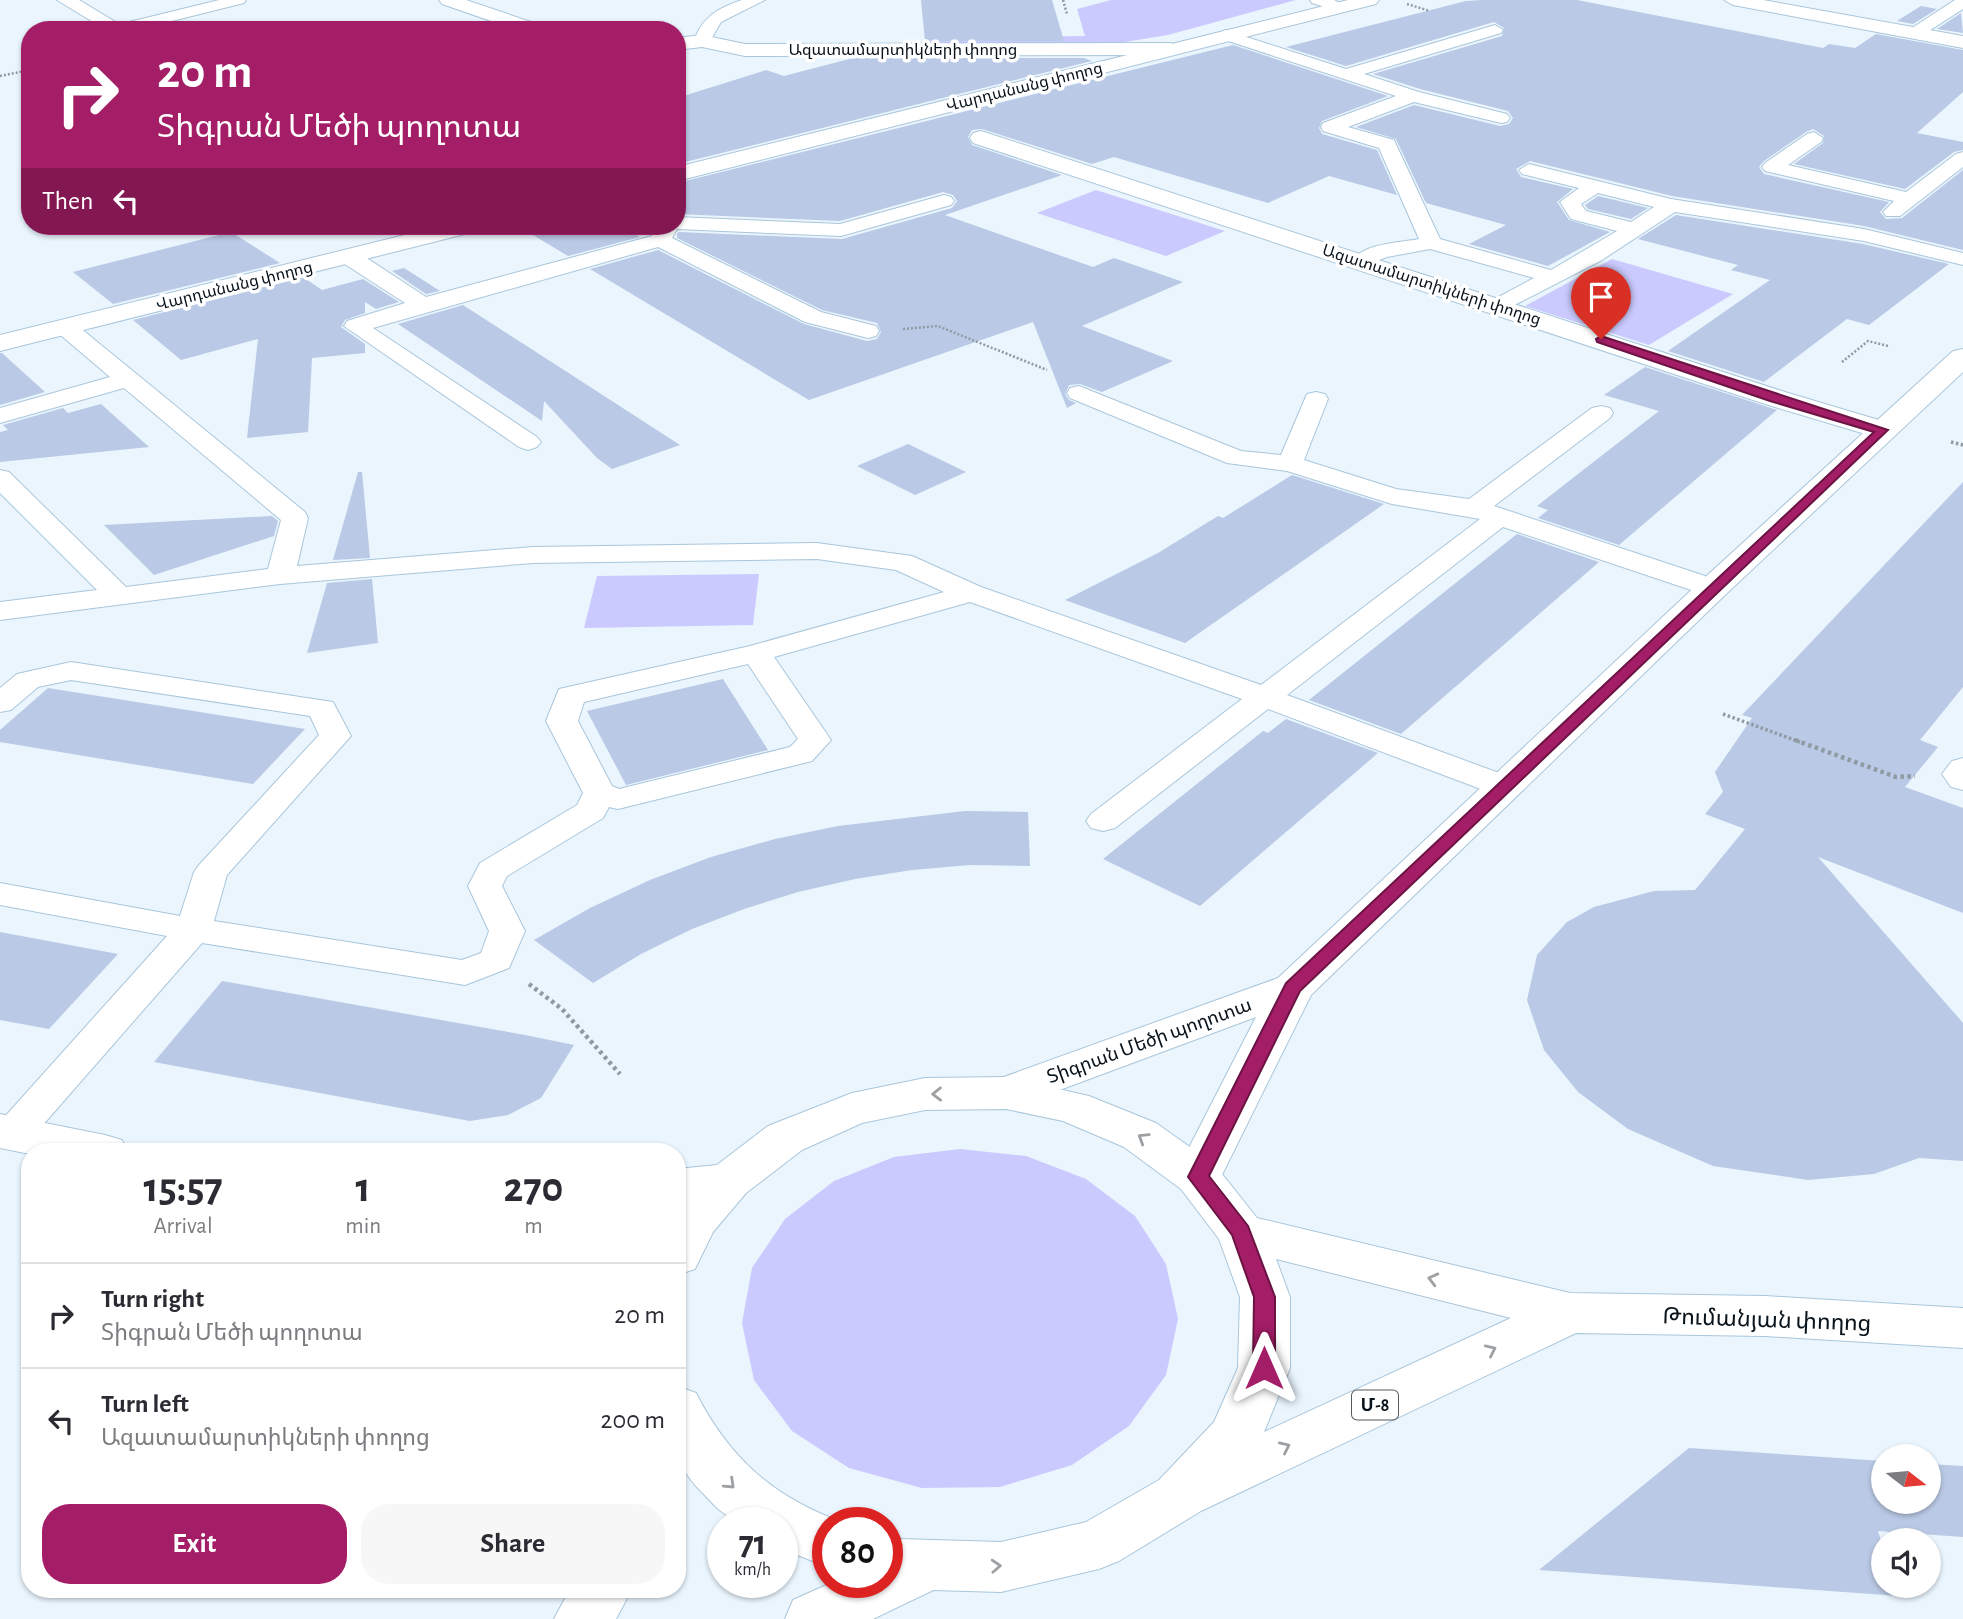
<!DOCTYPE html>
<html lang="en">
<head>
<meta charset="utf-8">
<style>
	:root { --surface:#fff; --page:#f7f7f7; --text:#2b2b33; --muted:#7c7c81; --line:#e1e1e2; --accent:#a41d67 }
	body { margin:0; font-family:"Alegreya Sans","Noto Sans Armenian",sans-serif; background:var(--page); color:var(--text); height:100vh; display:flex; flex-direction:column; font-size:26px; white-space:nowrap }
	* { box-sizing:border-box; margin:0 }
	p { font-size:23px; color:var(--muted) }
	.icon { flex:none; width:38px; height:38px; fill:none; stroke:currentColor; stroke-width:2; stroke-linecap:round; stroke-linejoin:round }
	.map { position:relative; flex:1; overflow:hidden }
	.panel { position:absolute; left:21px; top:1143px; width:665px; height:455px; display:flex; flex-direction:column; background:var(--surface); border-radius:28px; box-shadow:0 2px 5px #0004 }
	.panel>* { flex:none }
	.guide { position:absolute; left:21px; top:21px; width:665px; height:214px; border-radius:28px; box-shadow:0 2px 5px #0004; background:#a41d67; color:#fff; overflow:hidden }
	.needle { width:46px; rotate:106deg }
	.fabs { position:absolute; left:1871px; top:1444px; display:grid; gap:14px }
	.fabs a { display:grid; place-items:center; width:70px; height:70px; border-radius:50%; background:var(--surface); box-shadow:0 2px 5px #0004; font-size:35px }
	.speed { position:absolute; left:707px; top:1507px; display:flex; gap:14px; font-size:35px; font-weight:700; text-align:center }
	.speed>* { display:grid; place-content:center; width:91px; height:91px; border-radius:50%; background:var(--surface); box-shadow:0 2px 5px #0004; line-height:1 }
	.speed small { font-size:18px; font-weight:400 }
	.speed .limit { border:10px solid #d22; background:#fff; color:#111 }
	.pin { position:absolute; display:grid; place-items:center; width:60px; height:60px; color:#fff; margin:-72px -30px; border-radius:50% 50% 50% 0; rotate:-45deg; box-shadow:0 0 7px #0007 }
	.pin .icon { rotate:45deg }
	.me { position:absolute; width:77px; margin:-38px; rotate:0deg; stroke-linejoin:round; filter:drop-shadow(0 0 5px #0008) }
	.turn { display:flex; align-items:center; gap:24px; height:147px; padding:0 21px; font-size:32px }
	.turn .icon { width:91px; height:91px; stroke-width:2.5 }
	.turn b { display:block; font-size:49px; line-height:60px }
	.then { display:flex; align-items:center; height:66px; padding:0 21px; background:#0003; gap:14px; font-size:26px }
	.eta { display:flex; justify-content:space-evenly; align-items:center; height:119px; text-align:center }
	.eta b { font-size:42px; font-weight:700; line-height:49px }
	.cta { display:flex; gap:14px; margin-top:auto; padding:14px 21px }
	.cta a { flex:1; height:80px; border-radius:28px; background:var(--accent); color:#fff; font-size:28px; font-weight:700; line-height:80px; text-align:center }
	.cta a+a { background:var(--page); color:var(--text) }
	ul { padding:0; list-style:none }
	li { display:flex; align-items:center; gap:21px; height:105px; padding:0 21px; border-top:2px solid var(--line) }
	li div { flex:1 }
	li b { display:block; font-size:26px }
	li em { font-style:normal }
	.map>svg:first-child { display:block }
</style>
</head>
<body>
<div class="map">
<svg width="1963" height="1619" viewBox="0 0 1963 1619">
	<rect width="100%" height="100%" fill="#eaf5fe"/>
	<!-- green -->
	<g fill="#cbcafe">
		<path d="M1111,0h185l-128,35 -49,8 -190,3 -1,-8 157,-2 -8,-27z"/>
		<path d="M1096,190l129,41 -59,25 -129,-43z"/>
		<path d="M1612,259l121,35 -84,51 -124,-39z"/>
		<path d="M759,574l-6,51 -169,3 13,-52z"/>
		<path d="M960,1149l66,7 60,23 49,37 31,48 12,55 -12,56 -37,51 -57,39 -72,22 -78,1 -73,-20 -57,-37 -38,-51 -12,-57 10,-55 33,-49 49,-38 60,-24z"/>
	</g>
	<!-- building -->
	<g fill="#bac9e5">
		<path d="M921,0h131l12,41h-139z"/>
		<path d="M1483,0h94l246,48 6,-4 26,4 21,-14 87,16v42l-46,41 46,9v8l-9,2 -49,37 -111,-25 29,-21 1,-7 -11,-7 -7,3 -42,29 -5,6 5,7 125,28 -9,10 6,7 16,-1 61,-48v80l-99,-24 -192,-30 -142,-35 -14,8 5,8 52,12 -16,13 12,18 41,12 -62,34 -79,-22 37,-19 -80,-22 -30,-64 -40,-12 58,-22 86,21 9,-2 4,-6 -5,-7 -88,-22 -47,-15 129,-38 2,-8 -10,-6 -148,44 -60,-19 180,-46z"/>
		<path d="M1921,6l16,3 -24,15 -16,-3z"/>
		<path d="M1961,13l2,20 -26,-4z"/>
		<path d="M1233,45l155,51 -66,25 -3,7 3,6 55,16 20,45 -68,-19 -61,27 -154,-46 -22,7 -110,-35 -10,1 -4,7 4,8 90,30 -117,40 148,52 21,-9 69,24 -101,44 91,35 -71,31 -22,-8 -11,1 -4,9 4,6 7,3 -9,5 -34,-86 -224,78 -219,-131 68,-19 146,74 63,17 10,-2 4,-7 -4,-9 -55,-13 -145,-72v-4l2,-2 163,7 110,-31 5,-7 -4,-6 -10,-3 -103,29 -163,-7v-31z"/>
		<path d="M853,58h231l8,3 -415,103v-66l89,-28 18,6z"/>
		<path d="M1598,196l50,12 -17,11 -43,-10 -3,-4z"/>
		<path d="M1676,215l187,29 86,20 -80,61 -22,-6 -83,63 -96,-31 102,-71 -39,-10 7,-5 -100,-26z"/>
		<path d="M518,226h101l21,11 -72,19z"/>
		<path d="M231,232l49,31 -167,41 -40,-32z"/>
		<path d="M404,268l36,23 -14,3 -34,-23z"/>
		<path d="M303,277l19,13 41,-11 36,23 -23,7 -11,-7v11l-20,7 -4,7 24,17v9l-53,5 -4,74 -61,6 11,-99 -77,21 -48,-40z"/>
		<path d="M463,305l87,56 130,84 -68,24 -15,-11 -53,-57 -2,20 -144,-97z"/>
		<path d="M0,353h2l43,39 -45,13z"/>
		<path d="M1645,367l132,43 -158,135 -81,-27 10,-8 -11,-4 122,-95 -55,-16z"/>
		<path d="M101,404l48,43 -149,15v-30l8,-2 -5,-5 60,-17 5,5z"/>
		<path d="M908,444l58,28 -51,23 -58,-29z"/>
		<path d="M358,472h4l8,86 -37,2z"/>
		<path d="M1292,475l92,29 -199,139 -120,-43 93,-47 60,-37 5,2z"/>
		<path d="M1963,482v205l-43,53 18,7 -33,40 58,21v105l-145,-56 145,166v138l-44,-3 -45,16 -66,6 -95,-14 -85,-37 -50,-37 -34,-42 -17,-50 10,-45 30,-33 27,-15 60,-16 41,-1 50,-61 -40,-15 18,-22 -8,-20 37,-54 -10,-3z"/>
		<path d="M272,516l6,5 -4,15 -120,39 -50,-50z"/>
		<path d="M1517,534l82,28 -198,172 -92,-34z"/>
		<path d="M372,579l6,64 -71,10 20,-70z"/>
		<path d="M723,679l45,71 -142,35 -39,-74z"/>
		<path d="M48,688l196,31 61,10 -52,55 -253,-42v-12z"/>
		<path d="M1286,719l92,34 -178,153 -97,-47 160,-128 5,2z"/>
		<path d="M965,811l63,1 2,54 -60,-1 -58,5 -57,9 -57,13 -54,17 -52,20 -51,25 -48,29 -59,-43 56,-32 60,-28 61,-23 64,-18 63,-13z"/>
		<path d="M0,932l118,22 -69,75 -49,-9z"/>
		<path d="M222,981l303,54 49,10 -33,53 -33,17 -38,6 -316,-59z"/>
		<path d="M1689,1448l194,13v41h45v-38l35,2v71l-85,-6 5,16v39h12l4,10 -360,-26z"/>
	</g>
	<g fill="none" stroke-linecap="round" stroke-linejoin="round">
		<!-- service casing -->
		<g stroke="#a9c6db" stroke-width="2">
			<g id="service">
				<path d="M219,0h27l-2,3 -108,27 -25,-1 2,-3z"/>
				<path d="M742,0h23l-44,22 -13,23h-12l-2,-4c8,-24 24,-33 48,-41z"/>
				<path d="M1310,0h24l14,7 -8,5 -28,-9z"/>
				<path d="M1955,0h8v9l-42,27h-12l-2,-3 2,-3z"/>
				<path d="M1495,25l8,5 -2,3 -137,41 55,18 88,22 3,4 -3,4 -6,1 -87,-21 -66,25 46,13 46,99 111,31 66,-39 -46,-12 -11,-17 19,-14 -57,-14 -3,-4 10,-6 142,35 193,30 99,24v12l-99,-24 -189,-29 -73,48 -103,53 -8,-2 -3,-5 3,-5 43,-23 -104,-29 -43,8 -25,10 -8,-1 -3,-5c14,-18 47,-18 68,-22l-40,-91 -56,-17 -2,-4 2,-4 73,-27 -177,-58 -2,-3 8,-5 6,2 115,37zM1598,193l56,14 -23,15 -45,-11 -5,-7z"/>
				<path d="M1814,132l9,6 -2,4 -33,23 118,27 50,-38 7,-2v15l-63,49h-14l-3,-4 11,-11 -129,-30 -3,-4 3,-4 42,-29z"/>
				<path d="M944,195l7,2 3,4 -3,4 -110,31 -164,-7 -5,9 149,74 55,14 3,5 -3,5 -8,2 -63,-16 -147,-75 -285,81 164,109 4,5 -4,5 -9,3 -9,-3 -175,-121 3,-5 58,-18 -65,-42 -3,-5 3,-5h16l70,46 226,-61 7,-10h18v-9l163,7z"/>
				<path d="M65,320l8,2 232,190 3,6 -11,48 236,-19 284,-4 95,13 69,31 280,98 219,-166 -88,-15 -105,-33 -60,-8 -157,-65 -3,-5 3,-5 9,-2 162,65 40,4 26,-61 9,-2 9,2 3,5 -24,61 92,29 73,10 123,-91 9,-2 9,2 3,5 -3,5 -116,88 229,76 4,6 -4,6 -10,3 -10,-3 -200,-67 -216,168 231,85 4,7 -4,7 -12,3 -12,-3 -226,-85 -153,119 -12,3 -12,-3 -5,-7 5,-7 151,-115 -272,-97 -196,55 57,83 -19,21 -194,48 -9,-2 -6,11 -96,58 -5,10 23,45 -16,37 -44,17 -263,-42 -175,200 -14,4 -13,-4v-21l167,-186 -167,-31v-22l180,33 14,-44 5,-7 120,-130 -9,-19 -239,-36 -33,7 -27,23 -11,2v-24l17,-14 54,-12 262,40 18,34 -124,139 -13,46 248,39 19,-7 8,-22 -21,-45 12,-23 97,-58 6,-12 -37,-72 13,-32 191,-43 194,-54 -48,-22 -79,-11 -284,4 -253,21 -280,36v-18l97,-12 -97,-97v-23l9,2 117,115 142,-18 13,-49 -157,-132 -124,35v-15l110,-31 -53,-45 -3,-5 3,-5zM748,664l50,75 -8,8 -171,42 -7,-3 -34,-65 6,-19z"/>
				<path d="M1963,758v32l-12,-3 -9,-13 10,-13z"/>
			</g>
		</g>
		<!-- minor casing -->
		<g stroke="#a9c6db" stroke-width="2">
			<g id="minor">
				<path d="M57,0h22l50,30h-23z"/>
				<path d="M439,0h27l77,26 2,4h-28l-75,-26z"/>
				<path d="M702,35l43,9 426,-1 10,6 -10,6 -426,1 -43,-9 -25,3v-12z"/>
				<path d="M981,131l804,261 107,32 4,6 -4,6 -10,3 -117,-35 -792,-261 -3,-5 3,-5z"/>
			</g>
		</g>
		<!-- tertiary casing -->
		<g stroke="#a9c6db" stroke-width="2">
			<g id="tertiary">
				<path d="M1348,0h31l-3,4 -699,177v-14z"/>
				<path d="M1724,0h39l200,36v12l-230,-43z"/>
				<path d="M441,226h40l-4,5 -477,120v-16z"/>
			</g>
		</g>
		<!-- secondary casing -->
		<g stroke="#a9c6db" stroke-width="2">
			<g id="secondary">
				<path d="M928,1540l20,7 9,18 -9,18 -75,36h-88l8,-19 40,-18h54v-25z"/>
				<path d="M570,1589h62l-16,30h-62z"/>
			</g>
		</g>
		<!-- primary casing -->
		<g stroke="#a9c6db" stroke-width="2">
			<path id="primary" d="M1963,349v23l-238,223 -414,400 -96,194 -17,5 -17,-5 -7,-12 82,-160 -234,87 -16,5 -16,-5 -7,-11 7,-11 288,-104 423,-397 252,-230z"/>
		</g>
		<!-- trunk casing -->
		<g stroke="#a9c6db" stroke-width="2">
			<g id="trunk">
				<path d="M1006,1077l83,19 67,27 59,42 42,53 313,75 195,3 198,12v40l-198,-12 -189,-3 -375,178 -82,50 -20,8 -98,23 -102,-3 -20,-7h8v-47l12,4 102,3 85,-20 73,-42 55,-58 24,-54 2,-71 -21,-58 -38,-50 -57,-42 -61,-26 -57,-12 -81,1 -63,13 -60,27 -56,43 -33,39 -18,37 -18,6v-68l3,-3 -3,1v-36l40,-4 51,-39 84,-33 73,-15zM1276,1259l235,59 -247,114 26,-64v-71z"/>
				<path d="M0,1114l105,21 17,5 6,12h-98v2l-30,-6z"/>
				<path d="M677,1386l19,7c33,65 77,104 146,129h-14v45l-46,-18v-27h-46l-18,-13 -24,-25 -17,-23z"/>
			</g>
		</g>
		<!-- path-far2 -->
		<g stroke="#8f9aa2" stroke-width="2.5" stroke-dasharray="2 2" stroke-linecap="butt">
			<path d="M1063,0l4,14"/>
			<path d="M1407,4l23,7"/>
			<path d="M0,76l30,-6"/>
			<path d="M903,329l35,-3 109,44"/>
			<path d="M1842,362l26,-21 20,5"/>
		</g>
		<!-- path-far1 -->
		<g stroke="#8f9aa2" stroke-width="3.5" stroke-dasharray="2.5 2.5" stroke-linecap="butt">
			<path d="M1951,442l12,3"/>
			<path d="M1723,714l77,28"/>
		</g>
		<!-- path -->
		<g stroke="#8f9aa2" stroke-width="4.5" stroke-dasharray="3.5 3.5" stroke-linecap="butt">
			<path d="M1795,740l101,37 19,-1"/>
			<path d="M529,984l33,25 58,65"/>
		</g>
		<!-- service -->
		<use href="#service" fill="#fff" fill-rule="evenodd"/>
		<!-- minor -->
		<use href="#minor" fill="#fff" fill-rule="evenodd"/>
		<!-- tertiary -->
		<use href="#tertiary" fill="#fff" fill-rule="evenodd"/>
		<!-- secondary -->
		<use href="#secondary" fill="#fff" fill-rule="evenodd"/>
		<!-- primary -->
		<use href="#primary" fill="#fff" fill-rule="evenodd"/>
		<!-- trunk -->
		<use href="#trunk" fill="#fff" fill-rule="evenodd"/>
	</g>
	<!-- one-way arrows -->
	<defs><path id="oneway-chevron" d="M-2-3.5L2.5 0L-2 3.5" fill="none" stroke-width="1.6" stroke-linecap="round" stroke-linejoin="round" transform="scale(1.75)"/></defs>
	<g stroke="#9da1a4">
		<use href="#oneway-chevron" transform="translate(937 1094) rotate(179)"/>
		<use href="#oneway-chevron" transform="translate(1143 1138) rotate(-148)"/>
		<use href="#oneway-chevron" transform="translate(1433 1279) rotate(-166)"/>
		<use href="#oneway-chevron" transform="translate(1491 1350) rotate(-25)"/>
		<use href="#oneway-chevron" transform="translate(1285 1447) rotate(-25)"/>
		<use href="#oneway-chevron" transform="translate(730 1484) rotate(43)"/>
		<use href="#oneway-chevron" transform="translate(996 1566) rotate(-3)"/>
	</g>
	<!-- route -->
	<path fill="#a41d67" stroke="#6b1343" stroke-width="2" d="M1601,336l287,94 -588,561 -91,185 39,50 27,71v71l-3,6 -8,2 -7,-2 -4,-6 1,-71 -22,-62 -44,-58 98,-194 588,-551 -104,-31 -173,-59 -1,-3z"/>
	<g text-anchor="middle" stroke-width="7" stroke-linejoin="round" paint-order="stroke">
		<!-- far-street labels -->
		<g font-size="16" fill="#09131b" stroke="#fff">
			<text x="903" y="55">Ազատամարտիկների փողոց</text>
			<text transform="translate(1024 86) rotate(-14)" y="6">Վարդանանց փողոց</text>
			<text transform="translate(1432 284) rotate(18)" y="6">Ազատամարտիկների փողոց</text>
			<text transform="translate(234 285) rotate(-14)" y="6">Վարդանանց փողոց</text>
		</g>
		<!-- shield labels -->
		<rect fill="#fff" stroke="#535a5f" stroke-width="2" x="1352" y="1390.5" width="46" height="29" rx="5"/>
		<g font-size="18" font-weight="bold" fill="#09131b">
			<text x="1375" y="1411">Մ-8</text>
		</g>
		<!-- street labels -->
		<g font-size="19" fill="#09131b" stroke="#fff">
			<text transform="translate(1149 1040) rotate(-20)" y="7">Տիգրան Մեծի պողոտա</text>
		</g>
		<!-- near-street labels -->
		<g font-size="23" fill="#09131b" stroke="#fff">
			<text transform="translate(1767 1319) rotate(2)" y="8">Թումանյան փողոց</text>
		</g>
	</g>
</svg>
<div class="fabs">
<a><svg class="needle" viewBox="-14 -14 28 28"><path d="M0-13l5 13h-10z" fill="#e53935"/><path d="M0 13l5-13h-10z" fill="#7c7c81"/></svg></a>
<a><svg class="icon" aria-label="sound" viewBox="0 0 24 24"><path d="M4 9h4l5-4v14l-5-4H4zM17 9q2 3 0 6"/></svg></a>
</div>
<div class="speed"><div>71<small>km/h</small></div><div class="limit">80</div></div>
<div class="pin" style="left:1601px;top:339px;background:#d93025"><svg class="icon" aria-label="arrive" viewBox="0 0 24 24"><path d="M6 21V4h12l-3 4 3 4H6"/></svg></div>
<svg class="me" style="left:1264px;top:1368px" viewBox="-20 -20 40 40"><path d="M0-17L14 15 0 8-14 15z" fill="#a41d67" stroke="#fff" stroke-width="4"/></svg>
<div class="guide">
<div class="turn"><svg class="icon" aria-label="right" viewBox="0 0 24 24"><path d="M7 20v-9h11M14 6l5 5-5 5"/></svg><div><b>20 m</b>Տիգրան Մեծի պողոտա</div></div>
<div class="then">Then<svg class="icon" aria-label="left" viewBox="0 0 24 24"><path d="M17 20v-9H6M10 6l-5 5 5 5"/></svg></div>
</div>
<section class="panel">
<div class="eta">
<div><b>15:57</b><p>Arrival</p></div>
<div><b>1</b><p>min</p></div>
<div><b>270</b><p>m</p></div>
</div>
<ul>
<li><svg class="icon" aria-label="right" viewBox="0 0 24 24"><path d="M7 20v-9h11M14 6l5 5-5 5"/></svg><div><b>Turn right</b><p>Տիգրան Մեծի պողոտա</p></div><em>20 m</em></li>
<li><svg class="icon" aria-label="left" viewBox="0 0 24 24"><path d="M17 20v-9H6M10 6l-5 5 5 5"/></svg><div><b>Turn left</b><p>Ազատամարտիկների փողոց</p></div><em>200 m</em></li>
</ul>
<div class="cta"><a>Exit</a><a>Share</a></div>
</section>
</div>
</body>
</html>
